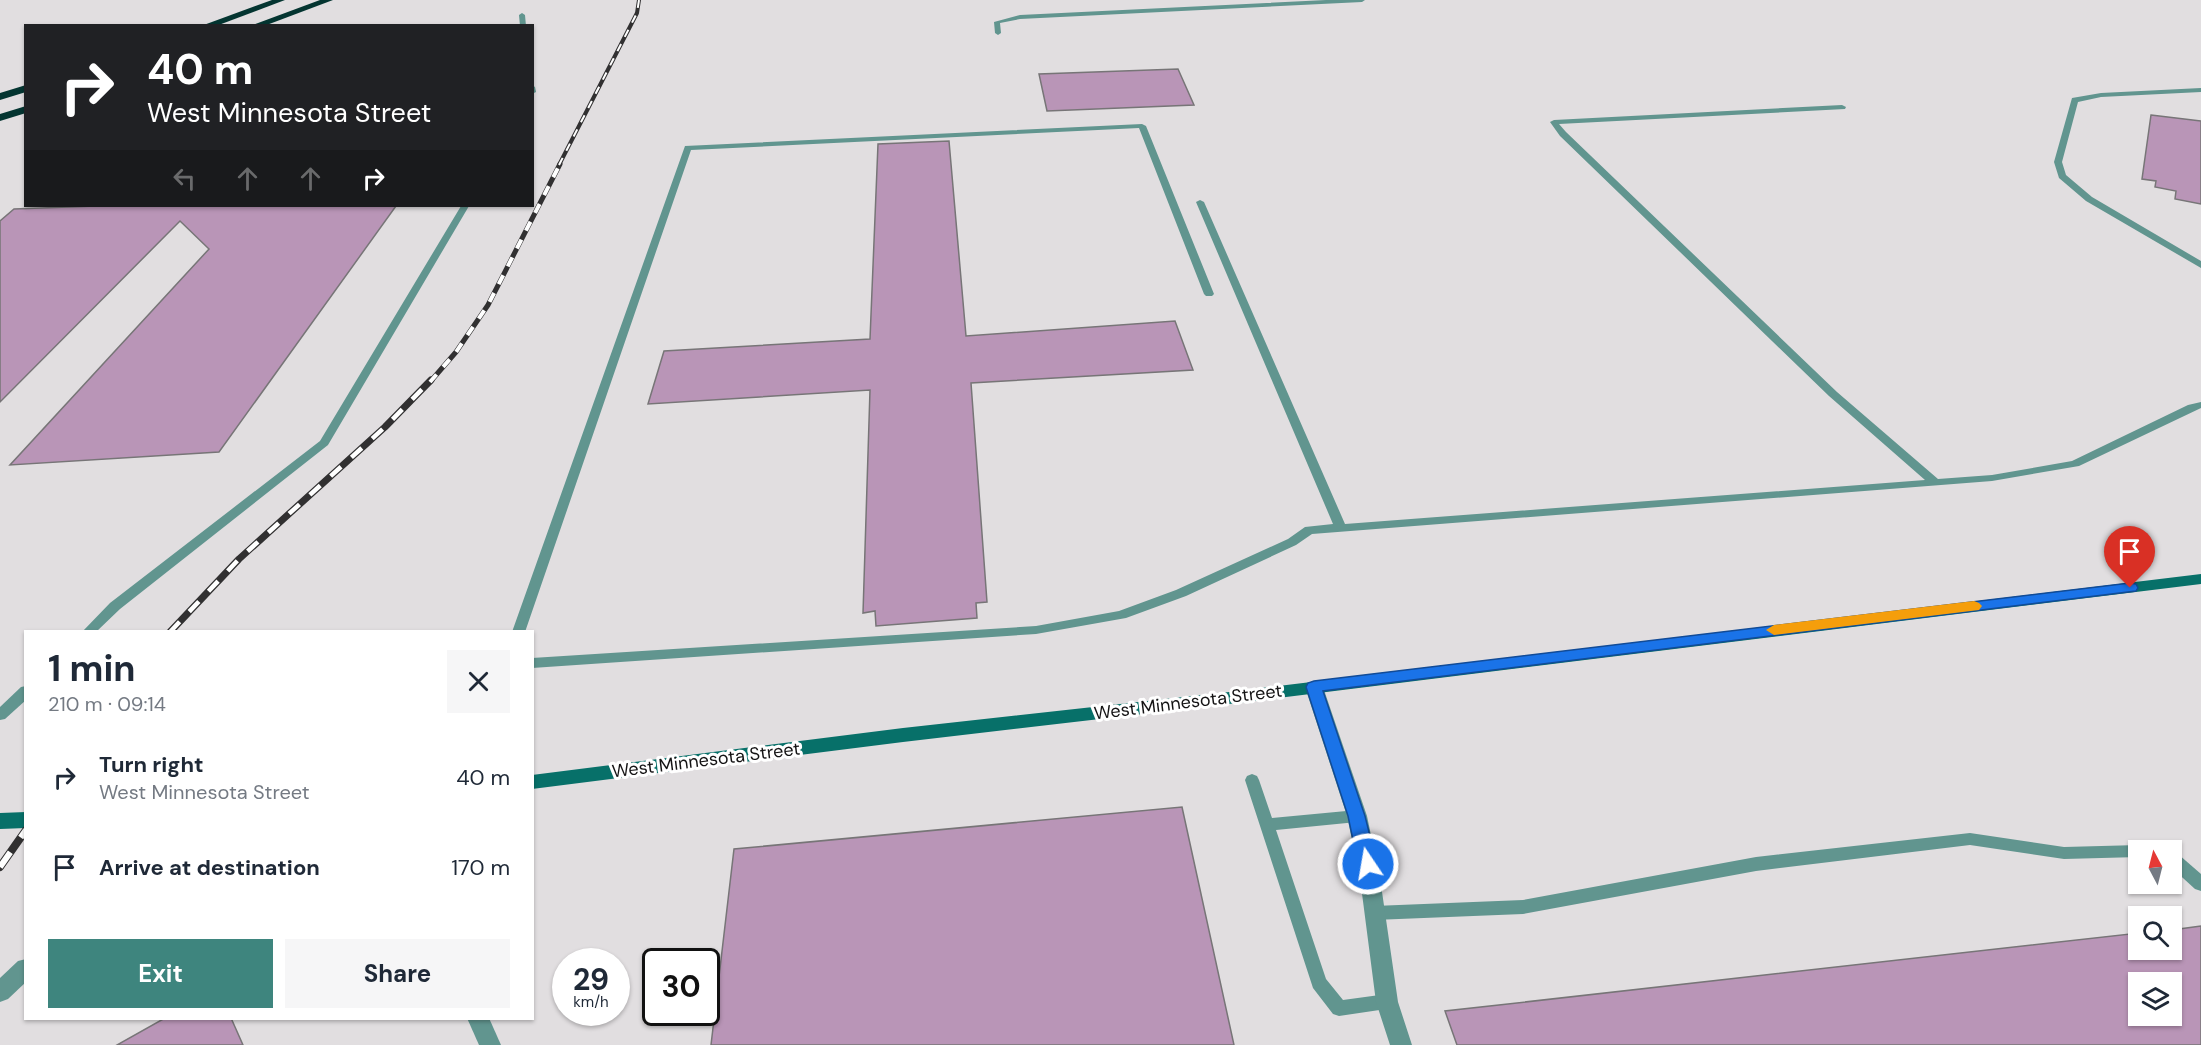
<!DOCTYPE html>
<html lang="en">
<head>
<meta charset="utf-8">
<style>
	:root { --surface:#fff; --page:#f6f6f7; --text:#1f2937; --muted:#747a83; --accent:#3e857e }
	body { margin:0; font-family:"DM Sans",sans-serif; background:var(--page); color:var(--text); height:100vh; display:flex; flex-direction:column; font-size:22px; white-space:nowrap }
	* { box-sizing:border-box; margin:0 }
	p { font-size:20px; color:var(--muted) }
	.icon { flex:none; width:33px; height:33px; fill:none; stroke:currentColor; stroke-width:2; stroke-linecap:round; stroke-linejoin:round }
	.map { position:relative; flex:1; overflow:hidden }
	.drawer { position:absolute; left:24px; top:630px; width:510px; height:390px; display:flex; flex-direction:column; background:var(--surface); border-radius:0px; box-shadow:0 2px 4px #0004 }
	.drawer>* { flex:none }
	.top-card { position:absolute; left:24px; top:24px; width:510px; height:183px; border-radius:0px; box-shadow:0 2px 4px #0004; background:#202124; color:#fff; overflow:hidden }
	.needle { width:39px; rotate:353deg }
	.buttons { position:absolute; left:2128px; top:840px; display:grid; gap:12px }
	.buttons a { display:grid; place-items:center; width:54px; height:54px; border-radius:0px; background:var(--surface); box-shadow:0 2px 4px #0004; font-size:30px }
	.speed { position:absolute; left:552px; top:948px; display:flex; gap:12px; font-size:30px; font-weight:700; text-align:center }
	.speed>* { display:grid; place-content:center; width:78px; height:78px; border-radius:50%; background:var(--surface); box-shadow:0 2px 4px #0004; line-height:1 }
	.speed small { font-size:15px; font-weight:400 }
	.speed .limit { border:3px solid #111; border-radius:9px; background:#fff; color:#111 }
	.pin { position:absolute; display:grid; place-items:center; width:51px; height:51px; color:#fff; margin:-62px -26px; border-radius:50% 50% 50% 0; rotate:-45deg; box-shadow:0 0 6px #0007 }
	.pin .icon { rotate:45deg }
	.me { position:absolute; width:66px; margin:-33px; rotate:348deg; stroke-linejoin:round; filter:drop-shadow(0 0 4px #0008) }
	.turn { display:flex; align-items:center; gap:21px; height:126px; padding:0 24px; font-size:27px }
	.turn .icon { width:78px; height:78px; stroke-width:2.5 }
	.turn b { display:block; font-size:42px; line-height:51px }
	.lanes { display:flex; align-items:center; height:57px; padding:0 24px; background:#0003; justify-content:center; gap:30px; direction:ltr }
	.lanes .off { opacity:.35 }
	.round { display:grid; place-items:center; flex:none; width:63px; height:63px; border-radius:0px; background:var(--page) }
	.summary { display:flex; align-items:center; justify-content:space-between; height:102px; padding:0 24px }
	h1 { font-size:36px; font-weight:700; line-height:45px }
	.primary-button { display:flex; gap:12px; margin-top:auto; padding:12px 24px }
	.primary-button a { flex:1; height:69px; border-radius:0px; background:var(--accent); color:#fff; font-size:24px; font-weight:700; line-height:69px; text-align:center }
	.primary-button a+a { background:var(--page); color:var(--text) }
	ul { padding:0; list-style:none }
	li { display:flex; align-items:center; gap:18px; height:90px; padding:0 24px }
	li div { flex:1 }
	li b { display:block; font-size:22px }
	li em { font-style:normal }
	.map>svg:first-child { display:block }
</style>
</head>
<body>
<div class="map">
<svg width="2201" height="1045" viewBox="0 0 2201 1045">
	<rect width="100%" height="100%" fill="#e1dee0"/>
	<!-- building -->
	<g fill="#b995b7" stroke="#777577" stroke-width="1.5" fill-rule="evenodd">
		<path d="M1178,69l16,36 -147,6 -8,-37z"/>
		<path d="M2151,115l50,6v83l-26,-5 1,-8 -21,-4 1,-6 -14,-2z"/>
		<path d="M949,141l17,195 209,-15 18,49 -222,13 16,219 -11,1 1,15 -101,8 -1,-15 -12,2 7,-223 -222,14 16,-53 206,-12 8,-195z"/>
		<path d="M96,206h300l-177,246 -209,13 199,-216 -29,-28 -180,181v-181l14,-12z"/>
		<path d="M1182,807l52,238h-523l23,-196z"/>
		<path d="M2201,926v119h-744l-12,-34 694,-78v17h33v-20zM2139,982h33v34h-33z"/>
		<path d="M165,1018h66l12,27h-126z"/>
	</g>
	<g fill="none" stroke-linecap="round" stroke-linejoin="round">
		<!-- lane -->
		<g fill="#61958f" fill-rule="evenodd">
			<path d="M1326,0h39l-3,2 -342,17 -20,4 1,10 -3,2 -3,-2 -1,-11 26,-7z"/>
			<path d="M522,13l3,2 1,11h-6l-1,-11z"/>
			<path d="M532,85l3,2 1,5 -4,2z"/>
			<path d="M2201,88v4l-100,5 -23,5 -16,60 4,13 26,22 109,64v7l-115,-67 -27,-23 -5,-16 18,-64 29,-5z"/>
			<path d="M1842,105l4,2 -1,2 -286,15 7,8 271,260 101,87 54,-4 80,-14 116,-56 13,-3v6l-122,58 -87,15 -680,53 -16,11 -110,51 -60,22 -90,16 -504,34v-10l504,-32 83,-15 57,-21 112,-51 17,-12 28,-3 -137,-322 4,-2 4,2 141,322 580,-44 -96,-84 -269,-260 -10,-14 4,-2z"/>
			<path d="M1142,124l4,2 68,168 -2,2h-6l-2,-2 -65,-166 -448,22 -166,482h-13l173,-486z"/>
			<path d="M461,206h8l-141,239 -208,164 -24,23h-14l28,-29 210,-162z"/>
			<path d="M26,686v14l-21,19 -5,1v-13l21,-20z"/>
			<path d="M1252,774l5,2 2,4 13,38 85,-8 5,2 3,4 -3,4 -5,2 -81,8 50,149 17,21 44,-6 6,2 3,6 -3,6 -54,8 -6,-2 -20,-26 -68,-208 2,-4z"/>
			<path d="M1970,833l94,14 75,-2 6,1 2,4h-8v7l-75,2 -94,-14 -214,26 -233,43 -149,6 -6,-2 -2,-5 2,-5 6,-2 149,-6 233,-43z"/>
			<path d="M2172,853l6,1 23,20v17l-6,-2 -23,-21z"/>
		</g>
		<!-- street -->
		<g fill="#61958f" fill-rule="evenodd">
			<path d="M1314,681l6,2 3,4 44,129 13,62 18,124 14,43h-22l-14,-43 -16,-124 -13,-62 -42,-129 3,-4z"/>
			<path d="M26,959v23l-18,17 -8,3v-24l18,-17z"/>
			<path d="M467,1018h22l12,27h-22z"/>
		</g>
		<!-- secondary -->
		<g fill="#077069" fill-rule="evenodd">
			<path d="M2201,574v10l-972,120 -326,38 -371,47v-14l371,-47 326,-36z"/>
			<path d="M26,812v16l-26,1v-16z"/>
		</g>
		<!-- highway -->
		<g fill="#043531" fill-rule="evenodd">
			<path d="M272,0h13l-69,26h-15z"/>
			<path d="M320,0h13l-69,26h-14z"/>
			<path d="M26,85v7l-26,8v-7z"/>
			<path d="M26,106v7l-26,8v-7z"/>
		</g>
		<!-- rail-far3 casing -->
		<g stroke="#313031" stroke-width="4">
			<path id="rail-far3" d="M559,165l78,-152 2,-13"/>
		</g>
		<!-- rail-far2 casing -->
		<g stroke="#313031" stroke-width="5">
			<path id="rail-far2" d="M430,382l26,-30 32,-47 72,-141"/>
		</g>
		<!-- rail-far1 casing -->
		<g stroke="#313031" stroke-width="7">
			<path id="rail-far1" d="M170,632l69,-73 146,-132 46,-47"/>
		</g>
		<!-- rail casing -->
		<g stroke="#313031" stroke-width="8">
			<path id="rail" d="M0,867l26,-37"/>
		</g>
		<!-- rail-far3 -->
		<use href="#rail-far3" stroke="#fff" stroke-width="2" stroke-dasharray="8" stroke-linecap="butt"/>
		<!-- rail-far2 -->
		<use href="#rail-far2" stroke="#fff" stroke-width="4" stroke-dasharray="10" stroke-linecap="butt"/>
		<!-- rail-far1 -->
		<use href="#rail-far1" stroke="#fff" stroke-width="4.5" stroke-dasharray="14" stroke-linecap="butt"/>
		<!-- rail -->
		<use href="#rail" stroke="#fff" stroke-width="6" stroke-dasharray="18" stroke-linecap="butt"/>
	</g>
	<!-- route -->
	<path fill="#1a73e8" stroke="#114b97" stroke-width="1.5" d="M2130,583l6,1 2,4 -2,3 -813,100 42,125 12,48 -3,6 -6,2 -7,-2 -3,-6 -10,-48 -42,-129 2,-4 6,-2z"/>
	<!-- slow -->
	<path fill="#f59e0b" d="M1974,601l5,2 3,3 -3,4 -205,25 -8,-5 8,-5z"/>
	<g text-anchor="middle" stroke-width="6" stroke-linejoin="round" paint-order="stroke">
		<!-- street labels -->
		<g font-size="18" fill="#141314" stroke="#fff">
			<text transform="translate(1188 702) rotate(-7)" y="6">West Minnesota Street</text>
			<text transform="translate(706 760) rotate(-7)" y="6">West Minnesota Street</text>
		</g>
	</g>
</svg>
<div class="buttons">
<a><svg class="needle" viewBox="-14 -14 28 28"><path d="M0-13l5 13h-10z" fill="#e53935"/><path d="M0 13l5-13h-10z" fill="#747a83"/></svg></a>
<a><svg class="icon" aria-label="search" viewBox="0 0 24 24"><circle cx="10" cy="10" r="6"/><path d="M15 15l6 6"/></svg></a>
<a><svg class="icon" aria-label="layers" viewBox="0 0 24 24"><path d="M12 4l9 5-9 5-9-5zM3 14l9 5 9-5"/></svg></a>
</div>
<div class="speed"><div>29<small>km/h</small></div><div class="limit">30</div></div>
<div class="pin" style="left:2130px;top:588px;background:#d93025"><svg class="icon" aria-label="arrive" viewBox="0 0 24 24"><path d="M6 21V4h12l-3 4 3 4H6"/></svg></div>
<svg class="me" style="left:1368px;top:864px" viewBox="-20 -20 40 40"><circle r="17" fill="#1a73e8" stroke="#fff" stroke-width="3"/><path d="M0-11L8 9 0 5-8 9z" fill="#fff"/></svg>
<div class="top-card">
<div class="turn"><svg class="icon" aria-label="right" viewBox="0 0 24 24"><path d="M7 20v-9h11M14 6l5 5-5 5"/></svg><div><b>40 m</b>West Minnesota Street</div></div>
<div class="lanes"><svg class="icon off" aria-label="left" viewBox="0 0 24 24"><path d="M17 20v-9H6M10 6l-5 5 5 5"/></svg><svg class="icon off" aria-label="ahead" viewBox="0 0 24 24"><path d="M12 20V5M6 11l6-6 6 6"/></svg><svg class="icon off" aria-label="ahead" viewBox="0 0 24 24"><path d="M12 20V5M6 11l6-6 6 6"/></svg><svg class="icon" aria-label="right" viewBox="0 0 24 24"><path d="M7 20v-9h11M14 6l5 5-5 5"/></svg></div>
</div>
<section class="drawer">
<div class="summary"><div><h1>1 min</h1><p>210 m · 09:14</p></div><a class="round"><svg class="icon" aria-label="close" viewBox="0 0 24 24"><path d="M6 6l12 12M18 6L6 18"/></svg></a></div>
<ul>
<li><svg class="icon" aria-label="right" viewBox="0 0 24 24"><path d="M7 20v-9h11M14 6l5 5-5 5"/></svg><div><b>Turn right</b><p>West Minnesota Street</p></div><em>40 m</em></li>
<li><svg class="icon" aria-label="arrive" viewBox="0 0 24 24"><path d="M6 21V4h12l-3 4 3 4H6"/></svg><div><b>Arrive at destination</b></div><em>170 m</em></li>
</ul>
<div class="primary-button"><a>Exit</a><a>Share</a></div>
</section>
</div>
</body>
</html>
